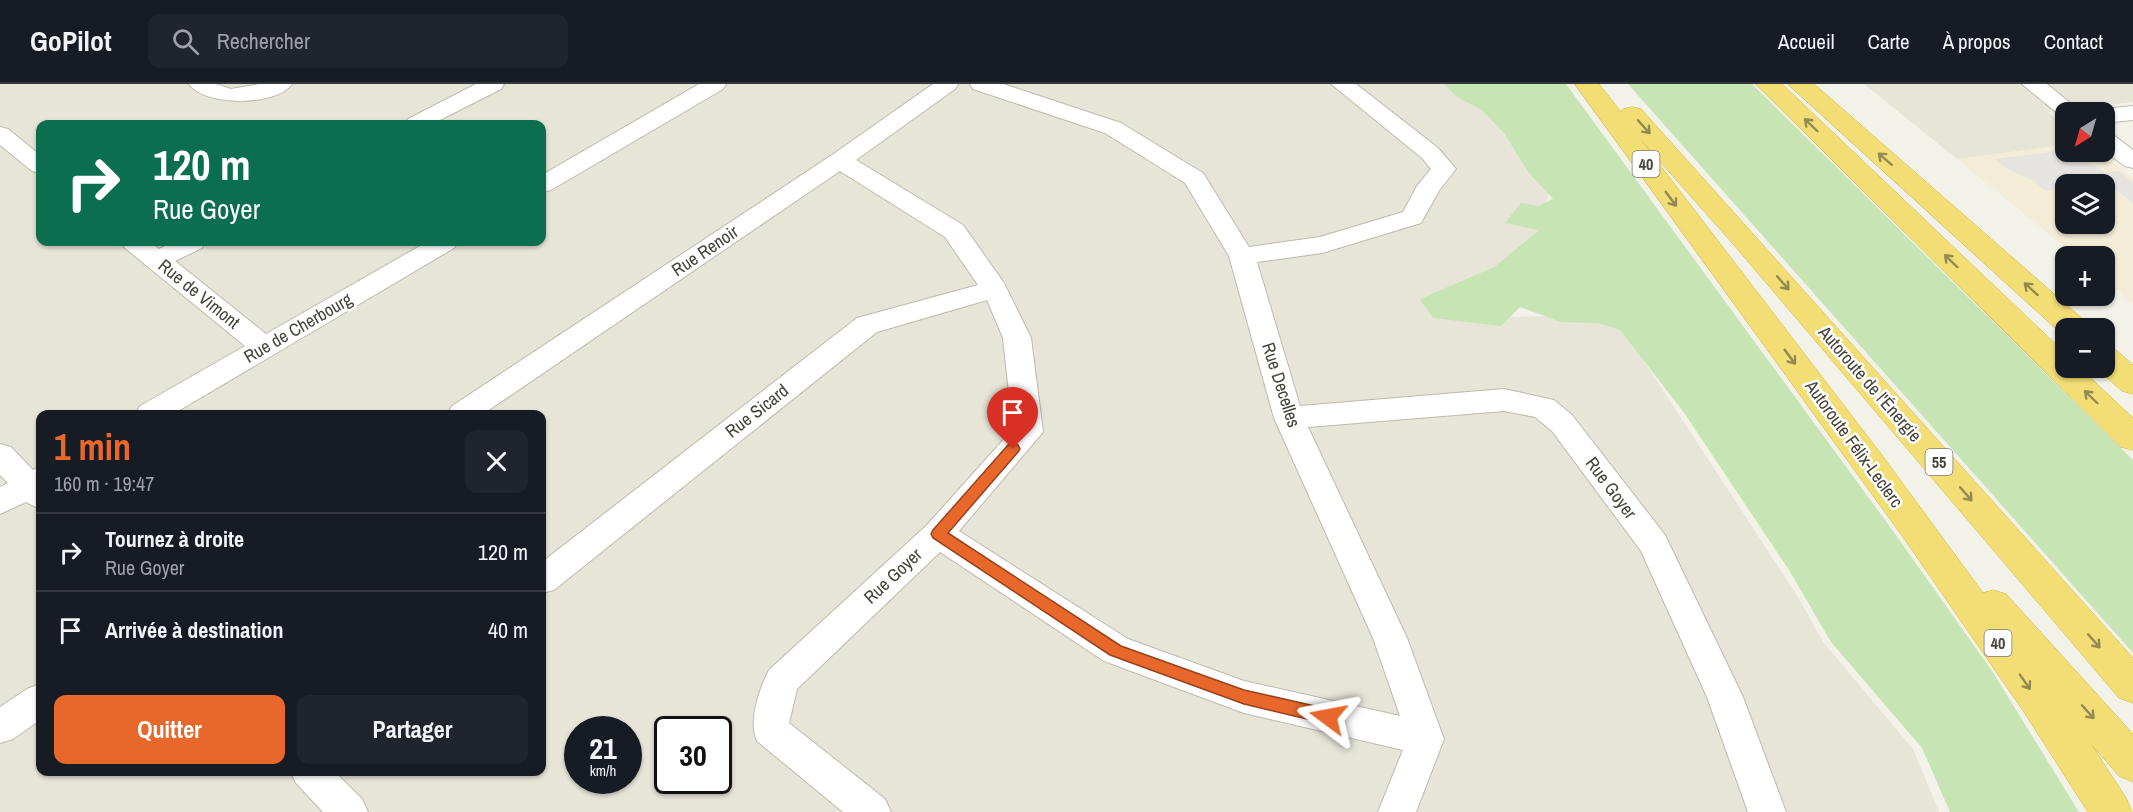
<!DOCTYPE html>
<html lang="fr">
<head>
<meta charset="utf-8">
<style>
	:root { --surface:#171b24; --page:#20242c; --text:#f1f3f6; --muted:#9ea1a6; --line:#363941; --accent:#e8672b }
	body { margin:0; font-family:"Archivo Narrow",sans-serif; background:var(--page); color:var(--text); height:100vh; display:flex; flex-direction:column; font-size:22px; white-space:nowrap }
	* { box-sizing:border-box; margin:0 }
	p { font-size:20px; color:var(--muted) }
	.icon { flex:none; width:33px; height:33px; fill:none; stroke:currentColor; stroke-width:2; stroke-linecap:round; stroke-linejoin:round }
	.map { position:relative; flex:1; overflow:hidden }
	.side { position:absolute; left:36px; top:326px; width:510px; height:366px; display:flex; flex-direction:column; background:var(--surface); border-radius:12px; box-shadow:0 2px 4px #0004 }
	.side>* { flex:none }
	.banner { position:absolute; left:36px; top:36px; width:510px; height:126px; border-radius:12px; box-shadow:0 2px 4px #0004; background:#0b6e4f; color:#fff; overflow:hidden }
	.needle { width:39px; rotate:217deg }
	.tools { position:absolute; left:2055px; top:18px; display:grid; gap:12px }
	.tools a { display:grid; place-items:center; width:60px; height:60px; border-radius:12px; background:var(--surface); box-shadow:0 2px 4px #0004; font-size:30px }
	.speed { position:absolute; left:564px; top:632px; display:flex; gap:12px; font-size:30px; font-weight:700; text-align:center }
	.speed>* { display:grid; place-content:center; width:78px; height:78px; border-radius:50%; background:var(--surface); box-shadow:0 2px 4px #0004; line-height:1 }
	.speed small { font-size:15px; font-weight:400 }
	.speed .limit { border:3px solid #111; border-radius:9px; background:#fff; color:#111 }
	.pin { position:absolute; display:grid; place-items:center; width:51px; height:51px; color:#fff; margin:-62px -26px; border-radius:50% 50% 50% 0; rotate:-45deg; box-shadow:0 0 6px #0007 }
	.pin .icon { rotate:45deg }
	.me { position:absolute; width:66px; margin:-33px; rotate:283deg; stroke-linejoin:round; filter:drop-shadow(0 0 4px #0008) }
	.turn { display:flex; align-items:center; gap:21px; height:126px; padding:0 18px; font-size:27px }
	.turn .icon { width:78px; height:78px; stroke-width:2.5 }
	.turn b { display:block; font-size:42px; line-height:51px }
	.round { display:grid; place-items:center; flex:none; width:63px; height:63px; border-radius:12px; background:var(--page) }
	.overview { display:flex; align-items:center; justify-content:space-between; height:102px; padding:0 18px }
	h1 { font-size:36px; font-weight:800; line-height:45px; color:var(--accent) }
	.primary-button { display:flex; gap:12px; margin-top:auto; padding:12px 18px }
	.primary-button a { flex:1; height:69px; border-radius:12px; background:var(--accent); color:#fff; font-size:24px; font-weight:800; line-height:69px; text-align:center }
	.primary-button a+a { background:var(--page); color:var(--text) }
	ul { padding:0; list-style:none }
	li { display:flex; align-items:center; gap:18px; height:78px; padding:0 18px; border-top:2px solid var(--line) }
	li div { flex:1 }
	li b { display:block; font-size:22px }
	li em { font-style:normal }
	header { display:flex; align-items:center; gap:36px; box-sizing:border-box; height:84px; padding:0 30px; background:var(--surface); border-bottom:2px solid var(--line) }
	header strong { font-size:28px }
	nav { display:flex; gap:33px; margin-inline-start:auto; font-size:21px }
	.search { width:420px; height:54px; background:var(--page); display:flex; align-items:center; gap:15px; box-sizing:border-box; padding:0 21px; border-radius:12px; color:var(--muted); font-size:22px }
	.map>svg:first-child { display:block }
</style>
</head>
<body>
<header>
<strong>GoPilot</strong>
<div class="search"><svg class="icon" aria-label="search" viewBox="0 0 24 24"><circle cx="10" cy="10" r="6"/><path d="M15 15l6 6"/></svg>Rechercher</div>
<nav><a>Accueil</a><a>Carte</a><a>À propos</a><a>Contact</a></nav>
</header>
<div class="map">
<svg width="2133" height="728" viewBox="0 0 2133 728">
	<rect width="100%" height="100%" fill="#f3f2e9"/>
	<!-- residential -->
	<g fill="#e7e4d8" fill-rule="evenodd">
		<path d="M0,0h1458l25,22 67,82 -10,41 -46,38 -73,32 12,19 181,-3 184,282 25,45 90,107 26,63h-1939zM40,40h502v118h-502zM40,330h502v357h-502zM578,645h50v51h-50zM668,645h50v51h-50z"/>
		<path d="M1864,0h269v18l-85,10 17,14v19l-108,14z"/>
	</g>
	<!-- commercial -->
	<path fill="#f3ecd6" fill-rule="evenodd" d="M2065,61l1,7h33l34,26v126l-28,-24 -1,-24h-28l-119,-97zM2066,100h38v40h-38z"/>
	<!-- green -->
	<g fill="#c7e4b5">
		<path d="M1444,0h122l327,447 99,140 87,141h-129l-28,-64 -91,-106 -42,-72 -104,-156 -65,-84 -22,-7 -37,-1 -41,-15 -19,19 -68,-8 -13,-19 74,-32 45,-37 -34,-7 16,-20 17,3 15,-7 -24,-26 -25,-40 -22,-23 -25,-13z"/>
		<path d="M1628,0h124l381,376v193z"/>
	</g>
	<!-- parking -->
	<path fill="#e5e4e0" d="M2065,66l11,2 29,21 14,-2 14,11v21l-27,-21 -40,2 -1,4 -19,3 -12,-10 -27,-12 -12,-10z"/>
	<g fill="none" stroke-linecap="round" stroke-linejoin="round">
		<!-- minor casing -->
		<g stroke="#bebbac" stroke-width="2">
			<g id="minor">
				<path d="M189,0h27l15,5 29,-5h32c-15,22 -87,23 -103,0z"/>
				<path d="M476,0h28l-3,5 -69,35h-27l3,-5z"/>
				<path d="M699,0h27l-3,5 -172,101 -9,2v-17z"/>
				<path d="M933,0h25l-3,5 -99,71 107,65 41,58 27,55 12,94 -84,99 169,108 116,42 156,35 -27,-78 -99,-220 -45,-162 -44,-73 -80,-50 -132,-44 -3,-5h33l118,39 82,50 46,74 71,-10 83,-25 14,-26 14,-17 -9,-11 -91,-74h25l82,64 18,21 -16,20 -19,34 -99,30 -65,9 43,144 204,-17 50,11 18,15 93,120 78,162 43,115h-38l-41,-115 -66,-146 -89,-120 -17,-14 -31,-6 -196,16 99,211 37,101 -28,73h-38l25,-62 -159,-37 -140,-52 -164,-109 -143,137 -8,34 96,76 6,13h-48l-86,-71c-9,-20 2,-51 12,-71l158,-145 86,-96 -10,-91 -16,-38 -110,32 -323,258 -12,3v-31l315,-244 121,-33 -33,-48 -105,-66 -357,243h-36l5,-8 380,-251z"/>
				<path d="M2022,0h25l34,28h-15v6l-4,-1z"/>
				<path d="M2133,22v14l-29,3v-11h-9l9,-3z"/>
				<path d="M0,43l8,2 32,26v18l-8,-2 -32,-26z"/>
				<path d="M2104,48l8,2 21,16v18l-8,-2 -21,-15z"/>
				<path d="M121,158h29l9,7 14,-7h32l-3,6 -27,13 91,73 161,-92h31l-4,6 -281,166h-38l5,-8 105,-60 -120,-98z"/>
				<path d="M0,360l11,3 22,23 7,-3v42l-14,-7 -26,12v-27l8,-4 -8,-8z"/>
				<path d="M40,600v36l-27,19 -13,4v-36l27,-18z"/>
				<path d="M290,687h44l28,28 6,13h-45l-27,-29z"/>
			</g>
		</g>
		<!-- highway casing -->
		<g stroke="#d1b545" stroke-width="1">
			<g id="highway">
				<path d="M1575,0h24l22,28 2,-3 9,-2 9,2 492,549v45l-14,-5 -385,-453 -94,-106 241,315 102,139 10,-3 13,4 127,140v48l-14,-6 -28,-32 35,54 6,14h-44l-64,-100 -121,-175z"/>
				<path d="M1756,0h26l284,270v14h14l53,50v32l-12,-3z"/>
				<path d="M1788,0h26l271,237 4,7h-23v8l-3,-1z"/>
				<path d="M2104,262l11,3 18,16v29l-11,-3 -26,-23h8z"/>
			</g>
		</g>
		<!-- minor -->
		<use href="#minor" fill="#fff" fill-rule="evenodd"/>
		<!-- highway -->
		<use href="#highway" fill="#f2de75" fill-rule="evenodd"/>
	</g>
	<!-- one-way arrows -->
	<defs><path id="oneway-shaft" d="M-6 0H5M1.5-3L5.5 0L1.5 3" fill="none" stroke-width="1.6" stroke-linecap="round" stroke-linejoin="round" transform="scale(1.5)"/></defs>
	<g stroke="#938953">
		<use href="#oneway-shaft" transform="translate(1811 41) rotate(-136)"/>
		<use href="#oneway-shaft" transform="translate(1644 43) rotate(48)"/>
		<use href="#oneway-shaft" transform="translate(1885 75) rotate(-139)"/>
		<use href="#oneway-shaft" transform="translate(1671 115) rotate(54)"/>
		<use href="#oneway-shaft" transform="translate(1951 177) rotate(-136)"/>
		<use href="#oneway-shaft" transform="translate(1783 199) rotate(49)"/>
		<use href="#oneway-shaft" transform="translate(2031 205) rotate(-138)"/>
		<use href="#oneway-shaft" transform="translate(1790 273) rotate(53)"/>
		<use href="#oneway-shaft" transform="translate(2091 313) rotate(-136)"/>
		<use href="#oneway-shaft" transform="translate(1966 410) rotate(49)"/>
		<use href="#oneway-shaft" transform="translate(2094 557) rotate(49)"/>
		<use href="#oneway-shaft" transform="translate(2025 598) rotate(55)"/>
		<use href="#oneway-shaft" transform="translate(2088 628) rotate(48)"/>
	</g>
	<!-- route -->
	<path fill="#e8672b" stroke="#97431c" stroke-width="1.5" d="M1013,360l5,1 2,4 -2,3 -70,81 173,113 123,44 84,19 6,2 2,6 -2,5 -6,2 -84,-20 -134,-49 -177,-117 -2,-4 2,-4 75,-85z"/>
	<g text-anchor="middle" stroke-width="5" stroke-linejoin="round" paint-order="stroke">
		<!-- shield labels -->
		<g fill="#fff" stroke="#7e7b74" stroke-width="1.5">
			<rect x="1632.5" y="67" width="27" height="26" rx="4.5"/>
			<rect x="1925.5" y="365" width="27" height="26" rx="4.5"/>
			<rect x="1984.5" y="546" width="27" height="26" rx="4.5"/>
		</g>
		<g font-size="16" font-weight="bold" fill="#464338">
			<text x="1646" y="86">40</text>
			<text x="1939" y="384">55</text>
			<text x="1998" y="565">40</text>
		</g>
		<!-- street labels -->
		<g font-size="18" fill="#464338" stroke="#fff">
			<text transform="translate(705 167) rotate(-34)" y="6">Rue Renoir</text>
			<text transform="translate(199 210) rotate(39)" y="6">Rue de Vimont</text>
			<text transform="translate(298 244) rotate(-30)" y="6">Rue de Cherbourg</text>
			<text transform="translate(1870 300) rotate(49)" y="6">Autoroute de l'Énergie</text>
			<text transform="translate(1281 301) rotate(72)" y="6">Rue Decelles</text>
			<text transform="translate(757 327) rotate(-38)" y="6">Rue Sicard</text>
			<text transform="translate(1854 360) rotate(54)" y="6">Autoroute Félix-Leclerc</text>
			<text transform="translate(1611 404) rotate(53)" y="6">Rue Goyer</text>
			<text transform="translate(893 492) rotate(-43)" y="6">Rue Goyer</text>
		</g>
	</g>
</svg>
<div class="tools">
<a><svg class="needle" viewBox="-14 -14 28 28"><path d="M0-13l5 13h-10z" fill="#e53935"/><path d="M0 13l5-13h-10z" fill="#9ea1a6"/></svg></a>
<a><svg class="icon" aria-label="layers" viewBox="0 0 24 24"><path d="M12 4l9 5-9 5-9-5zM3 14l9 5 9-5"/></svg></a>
<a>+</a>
<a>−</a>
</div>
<div class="speed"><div>21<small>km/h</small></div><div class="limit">30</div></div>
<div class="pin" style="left:1013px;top:365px;background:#d93025"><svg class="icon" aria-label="arrive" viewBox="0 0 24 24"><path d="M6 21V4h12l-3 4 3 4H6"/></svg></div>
<svg class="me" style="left:1328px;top:633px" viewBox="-20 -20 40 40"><path d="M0-17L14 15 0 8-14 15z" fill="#e8672b" stroke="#fff" stroke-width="4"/></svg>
<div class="banner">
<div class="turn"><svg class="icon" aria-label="right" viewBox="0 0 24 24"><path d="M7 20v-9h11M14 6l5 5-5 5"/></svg><div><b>120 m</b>Rue Goyer</div></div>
</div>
<section class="side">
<div class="overview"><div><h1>1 min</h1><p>160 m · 19:47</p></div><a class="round"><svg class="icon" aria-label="close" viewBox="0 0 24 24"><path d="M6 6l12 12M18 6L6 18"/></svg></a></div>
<ul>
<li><svg class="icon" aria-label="right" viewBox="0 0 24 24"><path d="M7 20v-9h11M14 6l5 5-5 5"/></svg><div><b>Tournez à droite</b><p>Rue Goyer</p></div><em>120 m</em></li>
<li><svg class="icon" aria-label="arrive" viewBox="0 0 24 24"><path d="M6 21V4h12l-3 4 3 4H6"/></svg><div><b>Arrivée à destination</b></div><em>40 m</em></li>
</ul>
<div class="primary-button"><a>Quitter</a><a>Partager</a></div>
</section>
</div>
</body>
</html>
